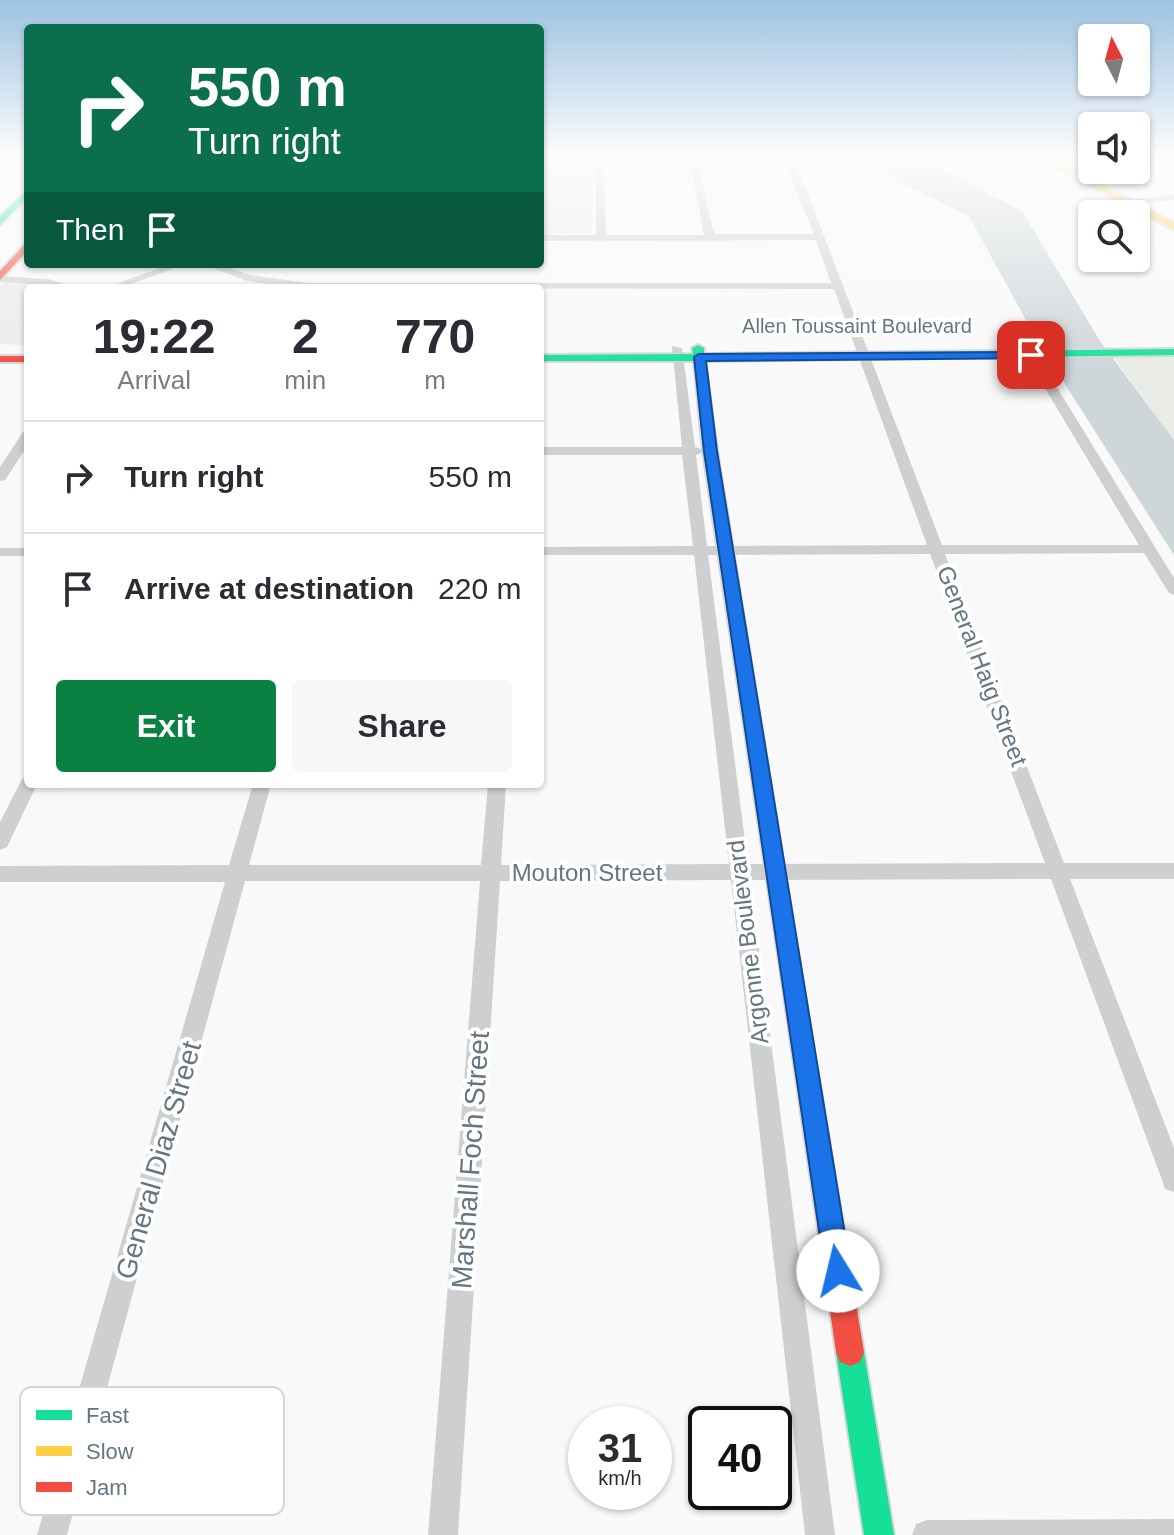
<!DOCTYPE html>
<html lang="en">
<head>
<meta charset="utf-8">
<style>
	:root { --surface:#fff; --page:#f7f7f7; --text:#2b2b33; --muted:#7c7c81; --line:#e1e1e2; --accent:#0b8043 }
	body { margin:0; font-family:Arial,sans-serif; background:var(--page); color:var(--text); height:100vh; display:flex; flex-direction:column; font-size:30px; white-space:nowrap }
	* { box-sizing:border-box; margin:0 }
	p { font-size:26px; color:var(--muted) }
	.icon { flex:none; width:44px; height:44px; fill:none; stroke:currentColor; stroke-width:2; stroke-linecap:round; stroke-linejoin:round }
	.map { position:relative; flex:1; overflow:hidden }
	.drawer { position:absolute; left:24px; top:284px; width:520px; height:504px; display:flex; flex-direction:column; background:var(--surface); border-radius:8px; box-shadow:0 2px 6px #0004 }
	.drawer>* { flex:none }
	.hud { position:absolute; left:24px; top:24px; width:520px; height:244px; border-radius:8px; box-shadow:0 2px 6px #0004; background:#0b6e4f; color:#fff; overflow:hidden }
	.needle { width:52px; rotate:354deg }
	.tools { position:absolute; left:1078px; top:24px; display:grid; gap:16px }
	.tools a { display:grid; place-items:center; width:72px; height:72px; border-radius:8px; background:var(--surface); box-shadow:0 2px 6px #0004; font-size:40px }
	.speed { position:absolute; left:568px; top:1406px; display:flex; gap:16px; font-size:40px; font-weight:700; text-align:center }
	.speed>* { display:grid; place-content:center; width:104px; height:104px; border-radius:50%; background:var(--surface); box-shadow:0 2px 6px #0004; line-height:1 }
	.speed small { font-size:20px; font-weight:400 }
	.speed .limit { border:4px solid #111; border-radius:12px; background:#fff; color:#111 }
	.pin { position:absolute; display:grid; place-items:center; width:68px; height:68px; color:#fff; margin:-34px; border-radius:16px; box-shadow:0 4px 12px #0006 }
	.me { position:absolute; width:88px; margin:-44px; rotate:351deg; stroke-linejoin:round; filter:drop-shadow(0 0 6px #0008) }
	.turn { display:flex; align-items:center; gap:28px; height:168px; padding:0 32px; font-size:36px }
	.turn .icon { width:104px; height:104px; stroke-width:2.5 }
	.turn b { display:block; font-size:56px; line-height:68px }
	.then { display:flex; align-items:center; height:76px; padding:0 32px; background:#0003; gap:16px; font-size:30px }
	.eta { display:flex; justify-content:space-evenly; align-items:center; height:136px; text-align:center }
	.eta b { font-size:48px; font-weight:600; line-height:56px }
	.action { display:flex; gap:16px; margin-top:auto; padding:16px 32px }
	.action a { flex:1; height:92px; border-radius:8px; background:var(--accent); color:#fff; font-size:32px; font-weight:600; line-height:92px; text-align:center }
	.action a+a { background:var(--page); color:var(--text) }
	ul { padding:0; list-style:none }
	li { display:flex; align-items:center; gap:24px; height:112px; padding:0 32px; border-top:2px solid var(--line) }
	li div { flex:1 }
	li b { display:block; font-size:30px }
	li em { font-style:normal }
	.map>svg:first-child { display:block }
</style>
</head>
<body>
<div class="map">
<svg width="1174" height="1535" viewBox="0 0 1174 1535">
	<rect width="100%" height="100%" fill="#f9f9f9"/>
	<!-- green -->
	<g fill="#e8ebe6">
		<path d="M540,155h48l6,15 -2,63 -52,2z"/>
		<path d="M5,283l50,5h-27v57l-28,-1v-59z"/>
		<path d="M1174,352v88l-59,-81 29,-6z"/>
	</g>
	<!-- water -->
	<path fill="#ced6d9" d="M868,155h60l2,8 92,48 78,130 74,99v115l-136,-213 -69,-126 -71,-35z"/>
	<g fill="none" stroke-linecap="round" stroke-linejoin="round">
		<!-- fast casing -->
		<g stroke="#d5d6d7" stroke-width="4">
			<g id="fast">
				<path d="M28,189v8l-28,28v-9z"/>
				<path d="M698,345l6,3v6l470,-5v6l-469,6 12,90 81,503 -3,6 -7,3 -7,-3 -3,-6 -75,-503 -9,-90h-154v-6l153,-1 -1,-6z"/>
				<path d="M850,1338l10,4 4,10 30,183h-30l-28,-183 4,-10z"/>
			</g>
		</g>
		<!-- slow casing -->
		<g stroke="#d5d6d7" stroke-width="4">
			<path id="slow" d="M1033,155h10l131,68v7z"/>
		</g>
		<!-- jam casing -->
		<g stroke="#d5d6d7" stroke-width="4">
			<g id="jam">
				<path d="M28,241v9l-28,30v-9z"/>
				<rect x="0" y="356" width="28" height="6"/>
				<path d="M788,945l7,3 3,6 66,398 -4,10 -10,4 -10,-4 -4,-10 -58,-398 3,-6z"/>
			</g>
		</g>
		<!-- street -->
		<g fill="#cecfd0" fill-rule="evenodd">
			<path d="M590,155h8l6,20 2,60h98l-12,-63 -7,-17h8l7,17 14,62h100l-33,-79h8l19,39 134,351h197l-114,-190 6,-3 6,3 137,223v17l-5,-2 -25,-40 -199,1 119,309h110v16h-104l104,269v44l-9,-3 -3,-9 -111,-301 -301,1 85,655h-30l-74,-655 -231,1 -42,654h-30l52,-654h-235l-178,654h-30l188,-653h-225v-16l229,-1 24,-81h18l-22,81h232l7,-81h18l-5,81 228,-1 -35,-309h-154v-8l153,-1 -11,-91h-142v-8h142l-10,-101 10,2 13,99 12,4 -11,4 11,91 220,-1 -93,-256 -534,-1 -53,-7 -44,-17h15l31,11 60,8h522l-15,-43 -276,1v-6h56v-60zM930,554l115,309 -297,1 -40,-309z"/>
			<path d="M1079,155h13v4l-43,5 -4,-3z"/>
			<path d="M1174,194v6l-48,5 -5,-3z"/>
			<path d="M171,264h15l-66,24h-15z"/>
			<path d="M0,276l48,3 31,9 -79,-6z"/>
			<path d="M28,431v14l-23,35 -5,1v-14l23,-35z"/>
			<rect x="0" y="548" width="28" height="8"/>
			<path d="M28,777v7h9l-30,63 -7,3v-28l22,-43z"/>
			<path d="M1174,1519v16h-262l4,-11 11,-4z"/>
		</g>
		<!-- fast -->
		<use href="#fast" fill="#16e098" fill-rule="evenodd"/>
		<!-- slow -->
		<use href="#slow" fill="#ffcf43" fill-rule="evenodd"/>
		<!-- jam -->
		<use href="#jam" fill="#f24e42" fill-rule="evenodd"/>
	</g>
	<!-- sky -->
	<linearGradient id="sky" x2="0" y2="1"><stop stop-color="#9dc2e2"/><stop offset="0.42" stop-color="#fcfcfc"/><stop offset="1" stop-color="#fcfcfc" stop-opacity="0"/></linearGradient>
	<rect width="1174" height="370" fill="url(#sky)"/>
	<!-- route -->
	<path fill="#1a73e8" stroke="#114b97" stroke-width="2" d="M1031,352l4,1v5l-329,3 11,90 134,820 -4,9 -9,4 -10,-4 -3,-9 -121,-820 -10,-94 5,-3z"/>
	<g text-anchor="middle" stroke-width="8" stroke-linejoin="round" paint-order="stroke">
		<!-- far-street labels -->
		<g font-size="20" fill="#657683" stroke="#fff">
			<text x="857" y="333">Allen Toussaint Boulevard</text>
		</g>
		<!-- street labels -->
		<g font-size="24" fill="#657683" stroke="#fff">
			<text transform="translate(982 666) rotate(69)" y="8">General Haig Street</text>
			<text x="587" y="881">Mouton Street</text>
			<text transform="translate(748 942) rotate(-97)" y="8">Argonne Boulevard</text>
		</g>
		<!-- near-street labels -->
		<g font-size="28" fill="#657683" stroke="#fff">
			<text transform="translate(158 1160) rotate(-74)" y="10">General Diaz Street</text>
			<text transform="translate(470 1160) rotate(-86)" y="10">Marshall Foch Street</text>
		</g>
	</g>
	<!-- legend -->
	<rect x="20" y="1387" width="264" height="128" rx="12" fill="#fff" stroke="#d1d6da" stroke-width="2"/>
	<rect x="36" y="1410" width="36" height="10" fill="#16e098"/>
	<rect x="36" y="1446" width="36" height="10" fill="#ffcf43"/>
	<rect x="36" y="1482" width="36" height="10" fill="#f24e42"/>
	<g font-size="22" fill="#657683">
		<text x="86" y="1423">Fast</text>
		<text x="86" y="1459">Slow</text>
		<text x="86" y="1495">Jam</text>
	</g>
</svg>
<div class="tools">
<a><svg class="needle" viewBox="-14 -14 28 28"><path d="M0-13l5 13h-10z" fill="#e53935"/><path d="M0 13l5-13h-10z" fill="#7c7c81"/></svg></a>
<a><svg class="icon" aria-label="sound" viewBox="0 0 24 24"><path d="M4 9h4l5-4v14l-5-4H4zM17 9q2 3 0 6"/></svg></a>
<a><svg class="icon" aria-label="search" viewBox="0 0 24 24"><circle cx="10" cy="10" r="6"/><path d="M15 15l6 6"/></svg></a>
</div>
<div class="speed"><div>31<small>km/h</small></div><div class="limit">40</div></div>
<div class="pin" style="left:1031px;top:355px;background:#d93025"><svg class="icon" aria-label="arrive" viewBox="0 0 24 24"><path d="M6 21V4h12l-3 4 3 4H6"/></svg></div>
<svg class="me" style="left:838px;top:1271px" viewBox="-20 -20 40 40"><circle r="19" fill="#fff"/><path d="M0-13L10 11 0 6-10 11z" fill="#1a73e8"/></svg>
<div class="hud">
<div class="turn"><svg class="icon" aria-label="right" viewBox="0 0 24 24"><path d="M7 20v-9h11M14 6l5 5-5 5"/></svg><div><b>550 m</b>Turn right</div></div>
<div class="then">Then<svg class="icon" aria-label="arrive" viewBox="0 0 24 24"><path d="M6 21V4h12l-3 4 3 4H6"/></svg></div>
</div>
<section class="drawer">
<div class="eta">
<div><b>19:22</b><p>Arrival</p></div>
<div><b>2</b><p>min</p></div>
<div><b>770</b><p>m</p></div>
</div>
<ul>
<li><svg class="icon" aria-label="right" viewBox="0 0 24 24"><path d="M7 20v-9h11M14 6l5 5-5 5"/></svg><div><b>Turn right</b></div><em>550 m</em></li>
<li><svg class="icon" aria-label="arrive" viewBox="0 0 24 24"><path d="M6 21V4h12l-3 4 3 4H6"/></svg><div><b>Arrive at destination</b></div><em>220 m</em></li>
</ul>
<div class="action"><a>Exit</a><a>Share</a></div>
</section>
</div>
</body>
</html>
